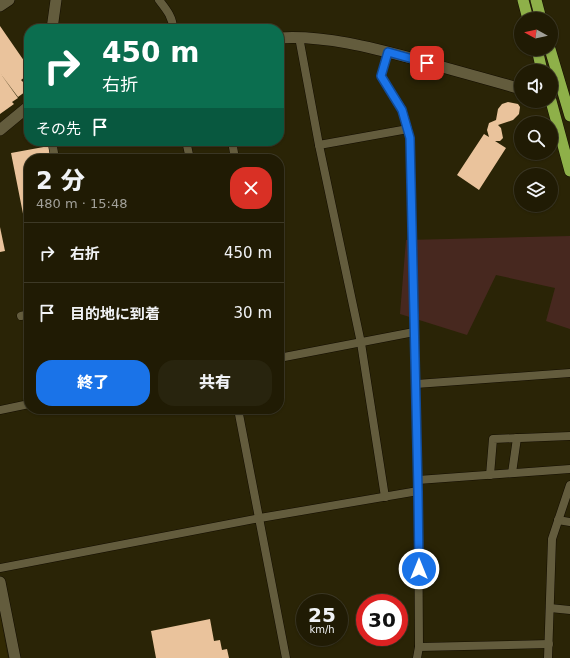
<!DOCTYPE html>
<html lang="ja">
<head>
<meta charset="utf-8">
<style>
	:root { --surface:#201b04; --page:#28240e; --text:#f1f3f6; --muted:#a2a19a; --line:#3d3926; --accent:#1a73e8 }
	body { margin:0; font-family:"DejaVu Sans","Noto Sans JP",sans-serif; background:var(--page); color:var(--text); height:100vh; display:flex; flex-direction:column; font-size:15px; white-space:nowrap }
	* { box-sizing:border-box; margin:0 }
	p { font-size:13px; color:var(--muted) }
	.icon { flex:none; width:22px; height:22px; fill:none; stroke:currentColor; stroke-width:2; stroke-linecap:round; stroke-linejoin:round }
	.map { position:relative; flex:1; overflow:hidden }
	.side { position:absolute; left:24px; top:154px; width:260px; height:260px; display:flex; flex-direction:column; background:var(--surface); border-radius:16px; box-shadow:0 1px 3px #0004,0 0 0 1px var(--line) }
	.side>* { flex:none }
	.banner { position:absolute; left:24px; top:24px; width:260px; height:122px; border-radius:16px; box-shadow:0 1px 3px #0004,0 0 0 1px var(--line); background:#0b6e4f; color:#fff; overflow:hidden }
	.needle { width:26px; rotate:278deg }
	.buttons { position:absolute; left:514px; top:12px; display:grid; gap:8px }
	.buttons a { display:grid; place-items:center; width:44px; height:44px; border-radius:50%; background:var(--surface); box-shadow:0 1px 3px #0004,0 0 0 1px var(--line); font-size:20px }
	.speed { position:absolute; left:296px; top:594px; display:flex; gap:8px; font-size:20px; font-weight:700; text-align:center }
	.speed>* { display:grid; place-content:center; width:52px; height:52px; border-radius:50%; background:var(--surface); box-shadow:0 1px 3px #0004,0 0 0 1px var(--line); line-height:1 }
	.speed small { font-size:10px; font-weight:400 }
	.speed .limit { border:6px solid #d22; background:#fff; color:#111 }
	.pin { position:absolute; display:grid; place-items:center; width:34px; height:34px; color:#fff; margin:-17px; border-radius:8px; box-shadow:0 2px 6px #0006 }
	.me { position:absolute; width:44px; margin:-22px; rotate:0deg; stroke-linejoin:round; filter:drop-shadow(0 0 3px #0008) }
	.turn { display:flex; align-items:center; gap:14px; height:84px; padding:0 12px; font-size:18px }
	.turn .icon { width:52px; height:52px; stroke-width:2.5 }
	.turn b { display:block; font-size:28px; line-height:34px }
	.then { display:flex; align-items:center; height:38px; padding:0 12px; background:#0003; gap:8px; font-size:15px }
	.round { display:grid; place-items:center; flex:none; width:42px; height:42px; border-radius:16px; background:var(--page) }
	.overview { display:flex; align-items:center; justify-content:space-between; height:68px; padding:0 12px }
	h1 { font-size:24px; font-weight:800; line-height:30px }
	.cta { display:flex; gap:8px; margin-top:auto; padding:8px 12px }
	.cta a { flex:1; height:46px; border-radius:16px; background:var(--accent); color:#fff; font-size:16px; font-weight:800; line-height:46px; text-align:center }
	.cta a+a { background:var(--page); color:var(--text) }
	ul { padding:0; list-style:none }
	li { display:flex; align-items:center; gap:12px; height:60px; padding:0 12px; border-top:1px solid var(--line) }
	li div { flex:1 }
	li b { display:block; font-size:15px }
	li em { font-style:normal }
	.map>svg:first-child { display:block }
</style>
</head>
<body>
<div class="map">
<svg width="570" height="658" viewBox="0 0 570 658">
	<rect width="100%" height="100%" fill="#2a2406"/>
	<!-- built -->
	<path fill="#322a03" d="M0,615l8,43h-8z"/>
	<!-- green -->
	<path fill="#47281f" d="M570,236v93l-24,-8 9,-33 -59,-13 -29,60 -67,-21 6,-74z"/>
	<!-- building -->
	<g fill="#eac39c">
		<path d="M0,26l29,42v6l-8,6 2,2 3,-1 3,5v3l-11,8 -18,-24 18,25 -6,4 2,2 -14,10z"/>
		<path d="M508,102l10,2 2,3 -1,7 -6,6 -15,5 3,3 2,10 -3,3h-5l11,7 -27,42 -22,-15 27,-41 5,3 -2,-7 2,-7 7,-3 2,-11 4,-5z"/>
		<path d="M49,146l2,13h-22l-1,80 -17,-86z"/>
		<path d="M0,227l5,24 -5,1z"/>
		<path d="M210,619l4,22 6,-1 2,10 5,-1 2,9h-73l-5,-27z"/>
	</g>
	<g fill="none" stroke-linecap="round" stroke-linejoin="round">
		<!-- minor casing -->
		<g stroke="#130d00" stroke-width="9">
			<g id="minor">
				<path d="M159,0c7,9 14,17 14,29"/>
				<path d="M299,37l20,108 42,198 24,154"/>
				<path d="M388,52l-7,24 21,33 8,29 8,353 1,156 -2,11"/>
				<path d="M52,141l3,18"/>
				<path d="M186,141l4,18"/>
				<path d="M232,141l3,18"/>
				<path d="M319,145l89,-16"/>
				<path d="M21,316l8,-2"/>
				<path d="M279,358l135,-26"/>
				<path d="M416,384l154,-11"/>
				<path d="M238,409l48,249"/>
				<path d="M0,410l29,-6"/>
				<path d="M512,473l5,-35"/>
				<path d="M490,475l3,-36 77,-3"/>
				<path d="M418,480l152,-11"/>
				<path d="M558,520l12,2"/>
				<path d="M0,568l260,-50 158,-27"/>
				<path d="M550,608l20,2"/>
				<path d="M419,647l130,-3"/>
				<path d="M548,658l4,-119 18,-54"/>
			</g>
		</g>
		<!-- tertiary casing -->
		<g stroke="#130d00" stroke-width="12">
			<g id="tertiary">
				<path d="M0,6l9,-6"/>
				<path d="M52,29l4,-29"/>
				<path d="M279,38c46,-3 94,10 139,22 34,10 69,19 103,29"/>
				<path d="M0,130l29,-24"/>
				<path d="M0,582l15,76"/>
			</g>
		</g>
		<!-- trunk casing -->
		<g stroke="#130d00" stroke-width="12">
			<g id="trunk">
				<path d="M523,0l5,19"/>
				<path d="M536,0l5,19"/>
				<path d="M537,49l5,22"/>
				<path d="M550,49l20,67"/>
				<path d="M551,101l19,70"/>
			</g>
		</g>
		<!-- minor -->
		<use href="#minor" stroke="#635c3d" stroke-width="8"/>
		<!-- tertiary -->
		<use href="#tertiary" stroke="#635c3d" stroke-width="11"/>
		<!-- trunk -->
		<use href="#trunk" stroke="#8eb049" stroke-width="11"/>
	</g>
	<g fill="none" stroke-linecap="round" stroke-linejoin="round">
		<!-- route casing -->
		<g stroke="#114b97" stroke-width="10">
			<path id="route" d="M419,569l-1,-78 -8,-353 -8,-28 -21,-34 7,-24 39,11"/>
		</g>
		<!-- route -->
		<use href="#route" stroke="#1a73e8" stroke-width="7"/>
	</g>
</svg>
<div class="buttons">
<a><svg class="needle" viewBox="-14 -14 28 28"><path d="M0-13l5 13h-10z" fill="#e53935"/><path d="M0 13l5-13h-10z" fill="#a2a19a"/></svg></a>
<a><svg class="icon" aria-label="sound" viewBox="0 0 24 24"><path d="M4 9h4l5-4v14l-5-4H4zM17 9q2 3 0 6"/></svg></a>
<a><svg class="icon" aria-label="search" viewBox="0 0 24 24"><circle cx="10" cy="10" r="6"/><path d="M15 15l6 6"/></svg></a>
<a><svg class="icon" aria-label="layers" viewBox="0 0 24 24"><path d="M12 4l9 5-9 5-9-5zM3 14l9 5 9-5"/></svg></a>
</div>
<div class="speed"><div>25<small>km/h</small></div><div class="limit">30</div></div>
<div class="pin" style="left:427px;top:63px;background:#d93025"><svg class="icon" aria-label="arrive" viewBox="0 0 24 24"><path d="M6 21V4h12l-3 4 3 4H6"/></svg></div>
<svg class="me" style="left:419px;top:569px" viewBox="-20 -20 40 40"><circle r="17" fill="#1a73e8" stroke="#fff" stroke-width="3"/><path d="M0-11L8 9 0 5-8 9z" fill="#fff"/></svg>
<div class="banner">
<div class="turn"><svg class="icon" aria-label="right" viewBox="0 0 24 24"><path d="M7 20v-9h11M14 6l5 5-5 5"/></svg><div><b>450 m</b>右折</div></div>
<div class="then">その先<svg class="icon" aria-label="arrive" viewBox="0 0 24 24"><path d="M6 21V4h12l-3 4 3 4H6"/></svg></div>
</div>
<section class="side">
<div class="overview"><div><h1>2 分</h1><p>480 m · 15:48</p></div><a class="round" style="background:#d93025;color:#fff"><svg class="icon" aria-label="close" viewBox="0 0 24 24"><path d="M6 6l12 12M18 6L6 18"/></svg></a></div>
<ul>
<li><svg class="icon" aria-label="right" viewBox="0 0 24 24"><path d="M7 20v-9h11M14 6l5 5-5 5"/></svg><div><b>右折</b></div><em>450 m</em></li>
<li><svg class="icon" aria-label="arrive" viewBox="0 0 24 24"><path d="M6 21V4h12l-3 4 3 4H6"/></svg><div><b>目的地に到着</b></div><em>30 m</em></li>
</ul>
<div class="cta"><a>終了</a><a>共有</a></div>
</section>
</div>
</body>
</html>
